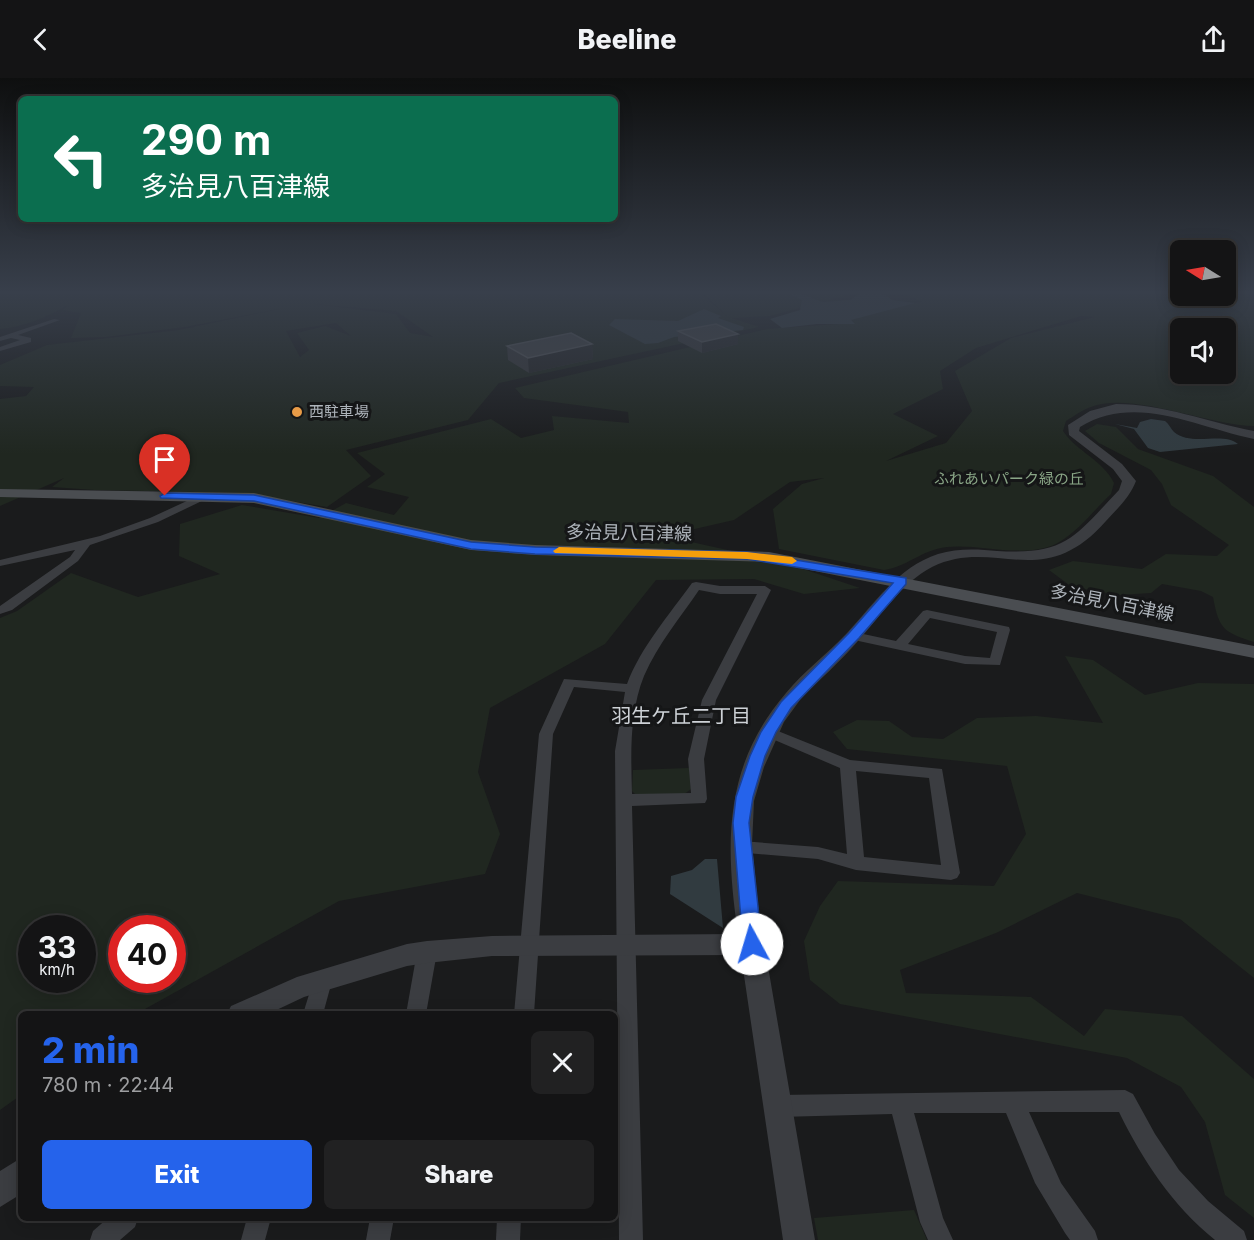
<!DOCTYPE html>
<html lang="en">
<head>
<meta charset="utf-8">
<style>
	:root { --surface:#141415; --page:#212122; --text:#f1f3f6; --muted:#9d9ea0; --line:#333334; --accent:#2563eb }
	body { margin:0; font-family:Inter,"Noto Sans JP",sans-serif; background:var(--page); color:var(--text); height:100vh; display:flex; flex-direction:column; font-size:22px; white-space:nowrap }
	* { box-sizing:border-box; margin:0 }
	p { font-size:20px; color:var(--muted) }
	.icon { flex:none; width:33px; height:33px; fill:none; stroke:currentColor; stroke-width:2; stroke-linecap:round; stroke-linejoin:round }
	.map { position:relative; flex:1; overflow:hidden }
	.side { position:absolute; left:18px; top:933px; width:600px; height:210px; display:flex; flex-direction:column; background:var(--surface); border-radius:9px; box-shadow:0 3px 15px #0003,0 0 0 2px var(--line) }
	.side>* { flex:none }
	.hud { position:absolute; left:18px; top:18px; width:600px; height:126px; border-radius:9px; box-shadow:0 3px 15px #0003,0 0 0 2px var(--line); background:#0b6e4f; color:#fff; overflow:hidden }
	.needle { width:39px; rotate:281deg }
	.fabs { position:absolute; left:1170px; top:162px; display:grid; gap:12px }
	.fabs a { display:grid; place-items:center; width:66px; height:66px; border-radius:9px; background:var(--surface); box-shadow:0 3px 15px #0003,0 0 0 2px var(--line); font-size:30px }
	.speed { position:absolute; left:18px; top:837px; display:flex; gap:12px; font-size:30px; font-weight:700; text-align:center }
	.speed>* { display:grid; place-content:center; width:78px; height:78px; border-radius:50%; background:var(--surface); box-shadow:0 3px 15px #0003,0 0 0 2px var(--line); line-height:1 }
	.speed small { font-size:15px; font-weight:400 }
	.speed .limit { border:9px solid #d22; background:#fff; color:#111 }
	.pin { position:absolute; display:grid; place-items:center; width:51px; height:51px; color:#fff; margin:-62px -26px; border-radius:50% 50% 50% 0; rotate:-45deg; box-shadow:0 0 6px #0007 }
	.pin .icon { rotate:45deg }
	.me { position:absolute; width:66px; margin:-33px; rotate:354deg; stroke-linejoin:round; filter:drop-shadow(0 0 4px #0008) }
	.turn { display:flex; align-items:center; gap:21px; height:126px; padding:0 24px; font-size:27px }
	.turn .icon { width:78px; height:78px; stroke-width:2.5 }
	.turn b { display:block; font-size:42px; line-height:51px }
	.round { display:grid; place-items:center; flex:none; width:63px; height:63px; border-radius:9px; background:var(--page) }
	.head { display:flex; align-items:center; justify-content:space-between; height:102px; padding:0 24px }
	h1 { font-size:36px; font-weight:800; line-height:45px; color:var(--accent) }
	.primary-button { display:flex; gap:12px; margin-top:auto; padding:12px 24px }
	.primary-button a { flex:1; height:69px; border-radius:9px; background:var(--accent); color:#fff; font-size:24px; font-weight:800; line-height:69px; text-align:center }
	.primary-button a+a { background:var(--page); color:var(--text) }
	header { display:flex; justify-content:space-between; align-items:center; height:78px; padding:0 24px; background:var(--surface); font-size:27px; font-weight:800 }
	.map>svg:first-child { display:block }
</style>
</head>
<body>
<header><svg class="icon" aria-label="back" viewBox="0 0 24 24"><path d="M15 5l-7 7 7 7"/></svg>Beeline<svg class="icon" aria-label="share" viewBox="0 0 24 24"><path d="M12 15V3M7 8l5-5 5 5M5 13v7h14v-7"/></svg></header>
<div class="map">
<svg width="1254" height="1162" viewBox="0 0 1254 1162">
	<rect width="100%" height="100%" fill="#1a1b1c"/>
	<!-- green -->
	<g fill="#202720" fill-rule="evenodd">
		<path d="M0,214h699l29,25 -24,-23 2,-2h143l-1,3 -78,21 -38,2 27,9 -260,56 -31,37 -122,30 25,26 -44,31 -83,-14 -150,-3 -42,-3 12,-9 -64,28v-107l26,-3 8,-9 -34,-1v-21l47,-20 132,-15 105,-22 -99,19 -79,10 -35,1 10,-25 -19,-3 6,-5c-21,12 -44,22 -68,24zM313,226l83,7 37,26 -23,-4 -14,-19zM336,245l15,13 -26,-10 -28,7 12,17 -9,7 -14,-26z"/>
		<path d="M901,214h279v4h46v-4h28v134c-45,0 -122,-35 -163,-19 -9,3 -17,9 -25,14l-3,10c14,21 40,29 51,52l-3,11c-16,15 -32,36 -50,47 -31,20 -80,2 -114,6 -26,3 -40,20 -63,23l-105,-21 -6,-40 29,-25 22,-6 -34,4 -56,38 -70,16 118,26 78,26 -56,6 -50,-15 -98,1 -51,64 -115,64 -12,64 22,62 -15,40 -146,27 -203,113h-115v81l-21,15v-492l17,-7 54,-38 67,24 82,-23 -41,-18 1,-32 62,-19 77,13 27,-15 48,12 15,-18 -42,-10 18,-13 -28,-21 134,-34 30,19 33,-8 -2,-14 77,7 -1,-11 -104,-14 -9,-10 252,-59 71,-5 48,-16 36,-6zM1081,238l14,1 -84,21 -56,33 17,40 -26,32 -60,18 52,-25 -45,-22 50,-25 -3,-18 36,-23zM1180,250h46v46h-46zM32,850h50v52h-50zM122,850h50v52h-50z"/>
		<path d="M1097,346l19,3 22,22 75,27 41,31v135c-31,-10 -35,-13 -41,-45l-12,-6 -39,-7 -11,9 -32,2 -47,-8 -23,-17 24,-9 69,8 24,-15 51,2 12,-11 -58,-40 -9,-21 -11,-14 -52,-27 -14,-12z"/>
		<path d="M1065,578l28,4 52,35 53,-12 56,1v294l-74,-59 -103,-26 -81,40 -96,37 6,23 125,4 53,39 21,-27 77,7 72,63v139l-29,-23 -20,-73 -24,-35 -54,-29 -287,-54 -30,-24 -6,-39 16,-35 18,-25 156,5 32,-52 -19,-68 -160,-17 -14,-17 24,-12 32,1 23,16 31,2 34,-21 59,-2 67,7z"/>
		<path d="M689,690l2,21 -8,6 -46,1 -5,-5 1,-21z"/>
		<path d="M914,1132l13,30h-109l-4,-22z"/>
	</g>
	<!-- water -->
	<g fill="#313b40">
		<path d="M786,214h12l24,10 28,-2 13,-8h18l11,8 23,3 -64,17 4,4h-38l-35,4 -12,-9 30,-9 2,-10z"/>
		<path d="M704,231l17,7 -3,2 26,9 -1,3 -69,7 -16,6 -13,1 -36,-19 6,-6 63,2z"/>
		<path d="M1151,341l14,2c4,3 6,8 9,11 18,15 49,-1 64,12l-78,8 -12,-4 -14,-19 -19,-5 22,4 3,-6z"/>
		<path d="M705,781h12l6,69 -53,-34 1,-18 21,-6z"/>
	</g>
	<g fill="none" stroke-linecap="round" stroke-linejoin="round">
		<!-- minor -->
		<g fill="#3b3d41" fill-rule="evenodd">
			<path d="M54,241l6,1 -42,15 13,3v4l-31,9v-4l20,-7 -9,-2 -11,3v-4z"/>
			<path d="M202,416l4,1v4l-48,23 -68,23 -12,16 -66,49 -12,4v-8l70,-49 5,-7 -75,16v-6l100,-24 50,-18z"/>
			<path d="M696,504l24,4h45l6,4 -55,110 -12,59 3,40 -2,4 -73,3 11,434h-24l-4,-489 10,-59 -51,-5 -21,47 -19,280h-20l25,-280 25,-55 63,5c14,-37 42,-69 65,-101zM699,512l21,4h37l-55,106 -14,59 3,34 -59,1c-1,-39 -3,-81 12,-118 14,-32 36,-58 55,-86z"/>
			<path d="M927,532l82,17 1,3 -10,35 -35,-1 -111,-24 -7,-4 7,-4 42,9 27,-30zM930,540l67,14 -7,26 -25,-2 -57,-12z"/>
			<path d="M768,649l82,33 92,9 18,104 -3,5 -6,2 -95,-10 -38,-11 -83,-7 -3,-5 3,-5 6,-1 77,6 29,7 -7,-86 -77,-33 -2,-3 2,-3zM856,693l73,7 12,87 -77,-8z"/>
			<path d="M427,866l7,2 3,6 -11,62h-20l11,-62 3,-6z"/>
			<path d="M322,895l7,2 3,6 -9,33h-20l12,-39z"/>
			<path d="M1125,1012l8,4 22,40 24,36 29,31 36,30 3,9h-32c-43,-35 -72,-79 -96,-128h-90l32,71 34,48 3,9h-28l-5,-7 -30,-50 -29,-70h-92l29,105 10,22h-25l-8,-18 -28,-108 -113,3 -8,-4 -3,-7 3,-7 8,-4z"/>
			<path d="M108,1140h30l-3,9 -15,13h-30l3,-9z"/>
			<path d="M247,1140h24l-6,22h-24z"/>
			<path d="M370,1140h24l-4,22h-24z"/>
			<path d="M497,1140h24l-1,22h-24z"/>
		</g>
		<!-- tertiary -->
		<g fill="#3b3d41" fill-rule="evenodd">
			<path d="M1116,326c48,0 91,18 138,27v8c-59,-12 -118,-46 -174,-12l-1,4 43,33 14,17c-6,16 -19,28 -30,40 -64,73 -111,15 -174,46 -31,16 -51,49 -74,74 -18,21 -39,39 -58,59l-16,22 -20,45 -10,34 -2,44 7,69 56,326h-32l-42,-285 -249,1 -65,7 -20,3 -103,31 -36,17h-41l4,-8 66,-29 110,-33 20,-3 65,-5 246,-2c-13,-90 -15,-168 48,-241 18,-22 41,-39 61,-60 28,-30 51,-66 91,-79 19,-6 40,-5 59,-3 70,4 77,-14 122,-61l3,-9 -9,-12 -44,-34 -1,-10 22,-14z"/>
			<path d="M21,1080v36l-21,13v-36z"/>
		</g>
		<!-- secondary -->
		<path fill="#4a4d51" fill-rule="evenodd" d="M0,411l254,4 217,47 64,5 234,7 485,94v12l-485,-96 -234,-7 -64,-5 -217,-47 -254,-6z"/>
	</g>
	<!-- wall -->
	<g fill="#36373a">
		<path d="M678,253l60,13 -36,9 -24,-12z"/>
		<path d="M592,266l1,15 -64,14 -21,-13 -1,-14z"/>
	</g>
	<!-- shaded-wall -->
	<g fill="#252628">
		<path d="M738,256v10l-36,9v-11z"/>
		<path d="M592,266l1,15 -64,14 -1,-15z"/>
	</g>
	<!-- building -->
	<g fill="#434548" stroke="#54565a" stroke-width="1.5">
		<path d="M716,246l22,10 -36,8 -24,-11z"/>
		<path d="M571,255l21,11 -64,14 -21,-12z"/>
	</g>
	<!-- sky -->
	<linearGradient id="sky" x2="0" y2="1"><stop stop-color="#0e0f0f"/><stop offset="0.57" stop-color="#383f4b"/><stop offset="1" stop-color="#383f4b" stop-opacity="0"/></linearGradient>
	<rect width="1254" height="376" fill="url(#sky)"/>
	<!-- route -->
	<path fill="#2563eb" stroke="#184099" stroke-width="1.5" d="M165,415l89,2 217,47 64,5 212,5 159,26v6l-47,54 -68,70 -15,24 -11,24 -12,41 -4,26 13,121 -3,5 -7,3 -7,-3 -2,-5 -10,-121 3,-26 14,-41 11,-24 20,-30 68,-69 44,-50 -146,-24 -212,-5 -64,-5 -217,-48 -93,-3 -1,-2z"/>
	<!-- slow -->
	<path fill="#f59e0b" d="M559,469l188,5 45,5 5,4 -5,3 -45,-5 -192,-6 -2,-2z"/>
	<!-- markers -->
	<circle fill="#e89b47" stroke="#151617" stroke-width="2" cx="297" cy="334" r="6"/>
	<g text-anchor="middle" stroke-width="6" stroke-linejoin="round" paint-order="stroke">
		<!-- far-poi labels -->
		<g font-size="15" fill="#aeb4bb" stroke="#151617" text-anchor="start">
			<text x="309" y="339">西駐車場</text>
		</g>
		<!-- far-park labels -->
		<g font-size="15" fill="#89a586" stroke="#151617">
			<text x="1009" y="406">ふれあいパーク緑の丘</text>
		</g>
		<!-- street labels -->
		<g font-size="18" fill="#aeb4bb" stroke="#151617">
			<text transform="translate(629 455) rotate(1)" y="6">多治見八百津線</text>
			<text transform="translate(1112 525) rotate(11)" y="6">多治見八百津線</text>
		</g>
		<!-- neighbourhood labels -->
		<g font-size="20" fill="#ced2d7" stroke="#151617">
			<text x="681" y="645">羽生ケ丘二丁目</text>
		</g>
	</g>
</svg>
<div class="fabs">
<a><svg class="needle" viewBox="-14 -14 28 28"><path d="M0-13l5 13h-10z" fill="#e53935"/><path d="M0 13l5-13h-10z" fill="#9d9ea0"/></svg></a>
<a><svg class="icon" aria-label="sound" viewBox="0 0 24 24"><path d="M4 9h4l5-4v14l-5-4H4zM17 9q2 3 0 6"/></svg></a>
</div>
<div class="speed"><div>33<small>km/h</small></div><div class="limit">40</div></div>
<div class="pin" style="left:165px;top:418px;background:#d93025"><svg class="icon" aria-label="arrive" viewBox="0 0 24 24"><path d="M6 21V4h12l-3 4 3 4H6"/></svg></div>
<svg class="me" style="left:752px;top:866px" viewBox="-20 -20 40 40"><circle r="19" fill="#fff"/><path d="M0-13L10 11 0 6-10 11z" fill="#2563eb"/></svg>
<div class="hud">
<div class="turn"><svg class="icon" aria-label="left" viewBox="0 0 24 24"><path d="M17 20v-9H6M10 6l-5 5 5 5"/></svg><div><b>290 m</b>多治見八百津線</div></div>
</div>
<section class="side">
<div class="head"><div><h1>2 min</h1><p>780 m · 22:44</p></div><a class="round"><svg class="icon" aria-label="close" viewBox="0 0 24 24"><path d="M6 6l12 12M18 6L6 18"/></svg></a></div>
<div class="primary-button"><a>Exit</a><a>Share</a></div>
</section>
</div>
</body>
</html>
